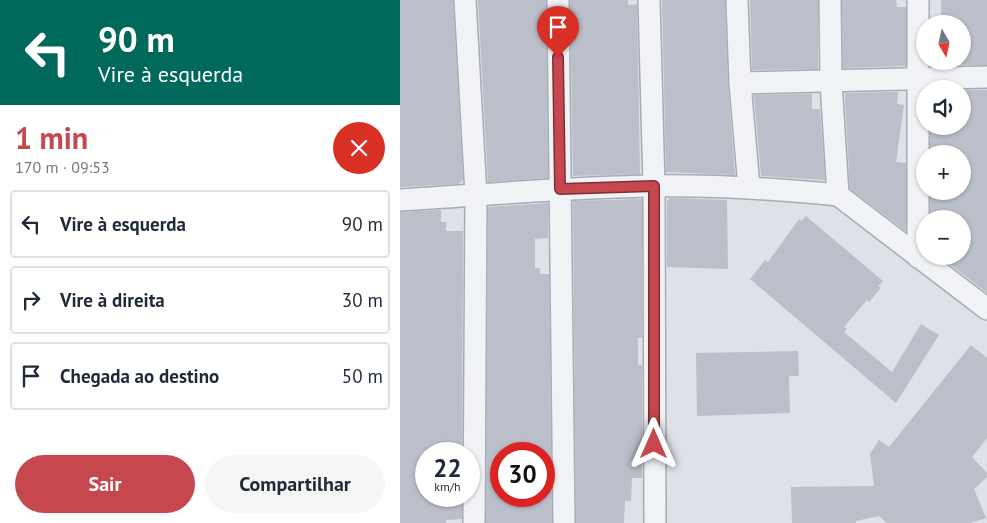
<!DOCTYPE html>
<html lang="pt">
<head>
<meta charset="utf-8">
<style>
	:root { --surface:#fff; --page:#f6f6f7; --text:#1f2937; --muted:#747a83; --line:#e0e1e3; --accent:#c7474e }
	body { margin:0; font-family:"PT Sans",sans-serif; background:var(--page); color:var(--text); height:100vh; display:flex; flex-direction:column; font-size:19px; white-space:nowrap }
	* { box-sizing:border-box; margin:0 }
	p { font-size:16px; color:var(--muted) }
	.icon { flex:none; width:28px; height:28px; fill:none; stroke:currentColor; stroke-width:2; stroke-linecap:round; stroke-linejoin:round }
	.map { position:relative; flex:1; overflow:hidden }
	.sheet { display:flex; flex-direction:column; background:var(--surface); width:400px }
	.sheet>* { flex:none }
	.hud { background:#00695c; color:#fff; overflow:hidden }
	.needle { width:32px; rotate:171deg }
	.controls { position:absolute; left:516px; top:15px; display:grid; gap:10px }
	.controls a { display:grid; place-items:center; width:55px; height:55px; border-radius:50%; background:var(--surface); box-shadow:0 1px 4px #0004; font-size:25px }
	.speed { position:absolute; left:15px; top:442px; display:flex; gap:10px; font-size:25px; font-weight:700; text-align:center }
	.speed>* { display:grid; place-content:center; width:65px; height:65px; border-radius:50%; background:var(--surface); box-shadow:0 1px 4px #0004; line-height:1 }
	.speed small { font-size:12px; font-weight:400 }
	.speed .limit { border:8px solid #d22; background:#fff; color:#111 }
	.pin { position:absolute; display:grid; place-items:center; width:42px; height:42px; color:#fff; margin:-51px -21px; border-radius:50% 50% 50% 0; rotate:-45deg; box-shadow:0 0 5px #0007 }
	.pin .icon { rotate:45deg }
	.me { position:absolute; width:55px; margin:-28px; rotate:0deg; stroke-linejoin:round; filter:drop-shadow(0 0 4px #0008) }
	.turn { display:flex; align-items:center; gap:18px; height:105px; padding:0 15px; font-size:22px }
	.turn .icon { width:65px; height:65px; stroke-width:2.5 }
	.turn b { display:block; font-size:35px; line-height:42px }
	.round { display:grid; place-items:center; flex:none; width:52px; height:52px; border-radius:26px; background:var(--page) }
	.headline { display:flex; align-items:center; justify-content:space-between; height:85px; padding:0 15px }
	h1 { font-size:30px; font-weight:700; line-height:38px; color:var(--accent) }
	.button { display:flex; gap:10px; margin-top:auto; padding:10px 15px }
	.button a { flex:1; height:58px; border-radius:30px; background:var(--accent); color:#fff; font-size:20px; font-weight:700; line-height:58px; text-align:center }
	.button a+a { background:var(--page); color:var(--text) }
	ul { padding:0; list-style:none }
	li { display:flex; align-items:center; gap:15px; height:68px; margin:0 10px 8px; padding:0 5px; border:2px solid var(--line); border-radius:5px }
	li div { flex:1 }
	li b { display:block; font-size:19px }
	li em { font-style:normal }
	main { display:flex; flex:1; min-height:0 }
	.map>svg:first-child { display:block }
</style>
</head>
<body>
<main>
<section class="sheet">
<div class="hud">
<div class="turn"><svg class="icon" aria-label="left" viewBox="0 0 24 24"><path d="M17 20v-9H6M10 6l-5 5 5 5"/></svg><div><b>90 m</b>Vire à esquerda</div></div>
</div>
<div class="headline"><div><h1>1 min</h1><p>170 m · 09:53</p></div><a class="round" style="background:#d93025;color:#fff"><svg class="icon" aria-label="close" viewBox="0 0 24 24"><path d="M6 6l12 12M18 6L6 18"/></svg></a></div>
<ul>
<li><svg class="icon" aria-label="left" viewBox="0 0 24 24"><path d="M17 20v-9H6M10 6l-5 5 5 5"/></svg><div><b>Vire à esquerda</b></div><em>90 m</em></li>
<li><svg class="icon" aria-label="right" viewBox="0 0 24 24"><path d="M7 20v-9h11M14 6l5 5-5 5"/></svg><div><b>Vire à direita</b></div><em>30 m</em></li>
<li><svg class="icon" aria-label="arrive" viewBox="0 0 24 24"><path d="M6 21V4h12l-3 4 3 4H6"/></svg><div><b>Chegada ao destino</b></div><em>50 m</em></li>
</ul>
<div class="button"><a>Sair</a><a>Compartilhar</a></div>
</section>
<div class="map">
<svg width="587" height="523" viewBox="0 0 587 523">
	<rect width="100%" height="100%" fill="#dee1e7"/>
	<!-- building -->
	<g fill="#bbbfc9" fill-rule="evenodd">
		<path d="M0,0h53l10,180 -5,4 -58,3z"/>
		<path d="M78,0h68l2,178 -60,4z"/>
		<path d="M170,0h58v5l9,-1 3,170 -67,2z"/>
		<path d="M262,0h63l3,84 7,91 -69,-3z"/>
		<path d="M350,0h68v69l-66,1z"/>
		<path d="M442,0h54l1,7h9v59l-63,2z"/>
		<path d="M541,0h46v65h-25v-41h-21z"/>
		<path d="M562,90h25v203l-48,-37h23v-37h-32v-28h32v-37h-32v-28h32z"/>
		<path d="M498,92l-1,12 7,1 -8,57 10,1v68l-56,-42 -5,-90v-6z"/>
		<path d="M412,94v15h8l5,71 -64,-4 -7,-81z"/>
		<path d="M270,198l57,2 1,69 -61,-2v-66z"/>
		<path d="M242,199v139h-4v27h4v113h-10l-1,23h-6l-1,22h-48l-3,-322z"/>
		<path d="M148,203v35l-13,1v29h5v6h9l3,249h-66l2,-316zM101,454h43v42h-43z"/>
		<path d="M41,210v12h5v9h17l-1,223h-36v42h36v23l-16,1v3h-46v-311z"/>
		<path d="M406,216l77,65 -5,5 3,2 -12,14 -2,-2 -23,27 3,2 -3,3 48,40 29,-48 18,11 -43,68 -146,-124 15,-19 3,2 31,-43 2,2z"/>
		<path d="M571,345l16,13v80l-15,19 15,16v4l-13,12 12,29 -16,5h-83l-8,-7 -23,5v2h-64l-1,-36 83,-1 -4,-32 9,-14 10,7z"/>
		<path d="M398,351l1,25h-10l1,37 -93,3 -1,-63z"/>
	</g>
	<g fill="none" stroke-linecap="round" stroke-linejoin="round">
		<!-- minor casing -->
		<g stroke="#a7abb4" stroke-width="24">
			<g id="minor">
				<path d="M65,0l11,195 -2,328"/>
				<path d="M158,0l6,523"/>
				<path d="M249,0l5,186 1,337"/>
				<path d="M337,0l3,83 9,104"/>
				<path d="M430,0l1,82 7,113"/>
				<path d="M340,83l247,-6"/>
				<path d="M438,195l149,114"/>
				<path d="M0,200c84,-5 169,-13 253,-14 62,-1 124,3 185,9"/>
				<path d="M518,257v-257"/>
			</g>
		</g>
		<!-- minor -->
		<use href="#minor" stroke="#f0f2f5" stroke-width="21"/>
	</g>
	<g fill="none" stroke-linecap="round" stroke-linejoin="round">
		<!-- route casing -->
		<g stroke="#812e33" stroke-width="12">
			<path id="route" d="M158,57l2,132 94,-3v258"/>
		</g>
		<!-- route -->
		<use href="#route" stroke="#c7474e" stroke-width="9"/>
	</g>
</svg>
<div class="controls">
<a><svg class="needle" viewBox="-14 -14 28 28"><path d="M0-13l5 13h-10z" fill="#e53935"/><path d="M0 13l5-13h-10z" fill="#747a83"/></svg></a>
<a><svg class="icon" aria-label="sound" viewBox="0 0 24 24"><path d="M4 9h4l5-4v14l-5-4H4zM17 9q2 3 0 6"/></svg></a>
<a>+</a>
<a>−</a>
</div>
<div class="speed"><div>22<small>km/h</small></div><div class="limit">30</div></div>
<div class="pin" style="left:158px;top:57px;background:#d93025"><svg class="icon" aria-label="arrive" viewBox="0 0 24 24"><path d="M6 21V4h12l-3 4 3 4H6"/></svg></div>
<svg class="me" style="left:254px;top:444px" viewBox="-20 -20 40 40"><path d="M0-17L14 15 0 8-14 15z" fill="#c7474e" stroke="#fff" stroke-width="4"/></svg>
</div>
</main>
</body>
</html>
